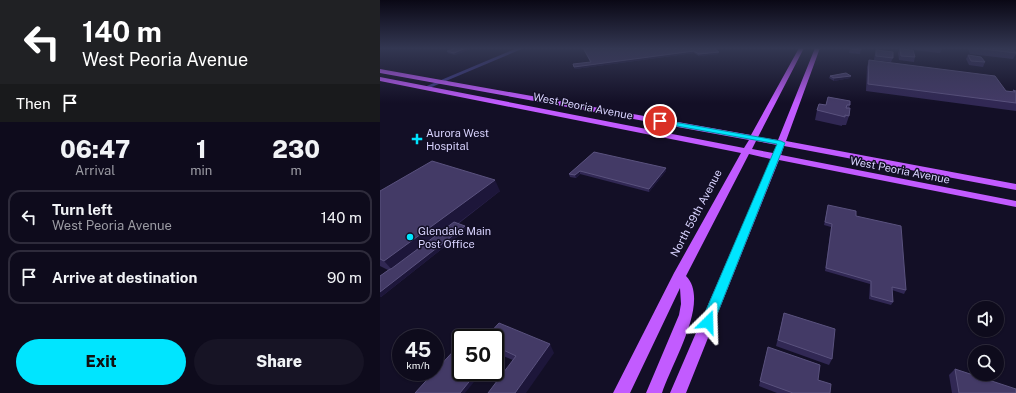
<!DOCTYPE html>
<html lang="en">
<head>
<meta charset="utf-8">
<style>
	:root { --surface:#0e0b1c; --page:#171425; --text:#f1f3f6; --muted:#9b9ba3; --line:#2e2b3b; --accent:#00e5ff }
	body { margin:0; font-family:"Public Sans",sans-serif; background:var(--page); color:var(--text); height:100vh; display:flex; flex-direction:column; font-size:15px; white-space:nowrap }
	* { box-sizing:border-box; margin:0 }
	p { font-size:13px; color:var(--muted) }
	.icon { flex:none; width:22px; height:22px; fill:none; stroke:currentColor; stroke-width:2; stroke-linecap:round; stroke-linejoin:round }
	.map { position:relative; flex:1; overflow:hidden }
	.panel { display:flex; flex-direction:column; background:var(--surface); width:380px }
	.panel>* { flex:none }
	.top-card { background:#202124; color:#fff; overflow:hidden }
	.buttons { position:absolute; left:588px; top:301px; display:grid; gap:8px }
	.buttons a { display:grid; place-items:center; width:36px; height:36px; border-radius:50%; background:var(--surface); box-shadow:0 1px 3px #0004,0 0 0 1px var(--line); font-size:20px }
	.speed { position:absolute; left:12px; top:329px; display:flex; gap:8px; font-size:20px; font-weight:700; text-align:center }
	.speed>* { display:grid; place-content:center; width:52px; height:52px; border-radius:50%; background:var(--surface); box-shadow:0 1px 3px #0004,0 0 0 1px var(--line); line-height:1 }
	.speed small { font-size:10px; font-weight:400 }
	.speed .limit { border:2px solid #111; border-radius:6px; background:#fff; color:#111 }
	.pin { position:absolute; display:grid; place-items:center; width:34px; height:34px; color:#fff; margin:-17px; border:2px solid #fff; border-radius:50%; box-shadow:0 1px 4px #0007 }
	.me { position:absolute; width:44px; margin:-22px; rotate:22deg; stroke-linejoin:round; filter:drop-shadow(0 0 3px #0008) }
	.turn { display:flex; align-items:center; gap:14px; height:84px; padding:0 16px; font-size:18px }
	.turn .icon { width:52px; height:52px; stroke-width:2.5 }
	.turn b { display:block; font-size:28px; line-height:34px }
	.then { display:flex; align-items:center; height:38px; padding:0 16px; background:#0003; gap:8px; font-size:15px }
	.eta { display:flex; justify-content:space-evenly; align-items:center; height:68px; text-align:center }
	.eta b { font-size:24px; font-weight:800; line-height:28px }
	.button { display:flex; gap:8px; margin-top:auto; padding:8px 16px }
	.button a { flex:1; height:46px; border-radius:24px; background:var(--accent); color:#111; font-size:16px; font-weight:800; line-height:46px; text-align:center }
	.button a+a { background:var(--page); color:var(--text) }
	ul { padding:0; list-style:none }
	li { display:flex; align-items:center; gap:12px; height:54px; margin:0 8px 6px; padding:0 8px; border:2px solid var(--line); border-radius:12px }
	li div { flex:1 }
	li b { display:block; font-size:15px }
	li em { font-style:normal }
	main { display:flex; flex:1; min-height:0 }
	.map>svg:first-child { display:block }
</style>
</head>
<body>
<main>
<section class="panel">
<div class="top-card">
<div class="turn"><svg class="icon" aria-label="left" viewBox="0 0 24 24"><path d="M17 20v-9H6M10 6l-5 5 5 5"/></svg><div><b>140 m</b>West Peoria Avenue</div></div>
<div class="then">Then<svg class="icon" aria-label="arrive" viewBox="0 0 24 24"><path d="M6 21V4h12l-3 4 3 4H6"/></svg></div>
</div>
<div class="eta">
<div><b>06:47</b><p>Arrival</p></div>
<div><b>1</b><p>min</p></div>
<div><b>230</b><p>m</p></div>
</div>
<ul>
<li><svg class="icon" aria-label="left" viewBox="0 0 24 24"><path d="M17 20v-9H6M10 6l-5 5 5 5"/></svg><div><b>Turn left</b><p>West Peoria Avenue</p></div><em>140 m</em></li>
<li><svg class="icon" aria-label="arrive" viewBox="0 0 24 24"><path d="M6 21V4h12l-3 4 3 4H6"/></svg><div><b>Arrive at destination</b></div><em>90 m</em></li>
</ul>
<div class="button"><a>Exit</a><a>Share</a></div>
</section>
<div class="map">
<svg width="636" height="393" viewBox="0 0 636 393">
	<rect width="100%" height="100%" fill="#130f26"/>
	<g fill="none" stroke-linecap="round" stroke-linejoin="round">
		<!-- minor -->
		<path fill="#3d3a85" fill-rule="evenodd" d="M137,48h7l-97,41 -5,-1z"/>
		<!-- major -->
		<path fill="#c25bff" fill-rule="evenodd" d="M419,48h5l-46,89 20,3 37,-92h5l-34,93 230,43v6l-232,-44 -3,9 235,46v6l-237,-47 -93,233h-16l101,-234 -22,-5 -63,122c25,25 -15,88 -24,117h-16l33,-78 2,-11 -1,-16 -50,105h-17l61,-120 67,-120 -361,-72v-4l364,71 5,-8 -369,-67v-4l371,66zM376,141l21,4 -4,8 -21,-4z"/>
	</g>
	<!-- wall -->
	<g fill="#312854">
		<path d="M76,48h17l-18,7 -7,-2 -1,-2z"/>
		<path d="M203,48h138l-5,2 2,4 -19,2 -5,-3 -119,16 -2,-5 17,-2z"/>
		<path d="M470,48h11l-1,6 -11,-1z"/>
		<path d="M534,48h27l1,1 -2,4 -26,-3z"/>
		<path d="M588,48h39l1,1 8,3v2l-3,5 -43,-5z"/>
		<path d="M520,49l15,8 -1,5 -15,-2 -1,-7z"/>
		<path d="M496,50l17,8 -2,4 -17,-2 1,-6z"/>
		<path d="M588,55l17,7 -2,5 -14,-2 -3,-6z"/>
		<path d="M489,60l137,31 6,1 1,-2 3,1v20l-150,-20 1,-24z"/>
		<path d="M450,76l20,2 -16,3 -5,-3z"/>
		<path d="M448,97l22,8 -1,3v8l-3,9h-4v1l-27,-6 2,-10 9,-5z"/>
		<path d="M214,152l72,19 -17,21 -69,-18 -4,4 -6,-1 -1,-3z"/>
		<path d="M0,191h120l-42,33 9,5 -86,68h-1v-21l8,-6 -8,-4z"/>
		<path d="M448,205l28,11 50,74 -2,4 -12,-4 1,12 -2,3 -22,-6 1,-15 -45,-13 6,-44 -7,-2z"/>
		<path d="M404,313l48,46 -3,6 -53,-19z"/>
		<path d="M108,335l66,18 -41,7 -10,-4 -6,-9 2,-2 -4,-1v-6h-4z"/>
		<path d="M388,347l50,33 12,13h-53l-18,-7z"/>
		<path d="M575,369l61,24h-64l-3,-18z"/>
	</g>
	<!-- shaded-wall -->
	<g fill="#1d163a">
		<path d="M86,48h7l-18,7 -1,-2z"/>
		<path d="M314,51v2l-119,16 -1,-2z"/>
		<path d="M339,52l-1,2 -19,2v-2z"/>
		<path d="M471,76l-1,2 -16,3v-3z"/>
		<path d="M286,168v3l-17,21v-3z"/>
		<path d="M200,171v3l-4,4 -1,-3z"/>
		<path d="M115,180l5,11 -106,81 -10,-11z"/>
		<path d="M85,226l2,3 -86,68h-1v-5z"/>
		<path d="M170,344l4,9 -28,40h-11z"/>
		<path d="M117,348l2,3 -4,5v-5z"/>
		<path d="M97,372h5l-17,21h-5z"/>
	</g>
	<!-- building -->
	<g fill="#433a66" stroke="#5a527e">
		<path d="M76,48h10l-12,5 -7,-2z"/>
		<path d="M203,48h131l5,4 -20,2 -5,-3 -120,16 -1,-3 18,-2z"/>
		<path d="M470,48h11v2l-11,-1z"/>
		<path d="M595,48h32l1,1 6,1 2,3z"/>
		<path d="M520,49l13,1 2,7 -14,-1z"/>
		<path d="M496,50l17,2v6l-17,-2z"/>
		<path d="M588,55l13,2 4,5 -14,-1z"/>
		<path d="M489,60l126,16 11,15 9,1 -2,-2 3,1v12l-148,-19z"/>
		<path d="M466,73l5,3 -17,2 -4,-2z"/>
		<path d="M448,97l22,4v4h-3l-1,3h4l-1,8 -4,-1v2l-28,-7 2,-6 7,1z"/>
		<path d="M214,152l72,16 -17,21 -69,-18 -5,4 -6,-1z"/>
		<path d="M52,161l63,19 -111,81 -4,-2v-68z"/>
		<path d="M448,205l28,6v5l45,10 5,64 -14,-3 1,15 -22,-6v-15l-45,-13 6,-44 -7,-2z"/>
		<path d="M74,222l11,4 -85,66v-16l10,-7h1z"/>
		<path d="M404,313l51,16 -3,30 -54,-19z"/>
		<path d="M119,323l51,21 -35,49h-27l28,-37 -19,-9 6,-6 -15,-6z"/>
		<path d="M88,335l6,3h-8z"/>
		<path d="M81,343v29h16l-17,21h-45l19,-21h1v-1z"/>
		<path d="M388,347l52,18 -2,15 13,4 -1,9h-37l-33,-12z"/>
		<path d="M575,369l61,20v4h-57z"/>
	</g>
	<!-- sky -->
	<linearGradient id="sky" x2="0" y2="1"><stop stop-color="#0a0815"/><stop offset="0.47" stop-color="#333752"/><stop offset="1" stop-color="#333752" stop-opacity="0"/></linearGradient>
	<rect width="636" height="103" fill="url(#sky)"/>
	<!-- route -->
	<path fill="#00e5ff" stroke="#0095a6" d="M277,119l124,22 4,2 -71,179 -2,4 -4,2 -5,-2 -2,-4 76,-178 -117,-21 -4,-2z"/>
	<!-- markers -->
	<g fill="#00e5ff" stroke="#130f26" stroke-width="1.5">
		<path d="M35 133h4v4h4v4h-4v4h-4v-4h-4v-4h4z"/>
		<circle cx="30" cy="237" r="4"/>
	</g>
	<g text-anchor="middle" stroke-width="3" stroke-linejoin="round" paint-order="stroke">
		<!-- street labels -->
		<g font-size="11" fill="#d9d4ff" stroke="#130f26">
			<text transform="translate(203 106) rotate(11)" y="4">West Peoria Avenue</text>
			<text transform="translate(520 170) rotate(11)" y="4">West Peoria Avenue</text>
			<text transform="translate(316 213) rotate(-62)" y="4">North 59th Avenue</text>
		</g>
		<!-- poi labels -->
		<g font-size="11" fill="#d9d4ff" stroke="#130f26" text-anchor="start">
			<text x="46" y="137">Aurora West<tspan x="46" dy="13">Hospital</tspan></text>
			<text x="38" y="235">Glendale Main<tspan x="38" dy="13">Post Office</tspan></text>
		</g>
	</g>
</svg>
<div class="buttons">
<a><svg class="icon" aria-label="sound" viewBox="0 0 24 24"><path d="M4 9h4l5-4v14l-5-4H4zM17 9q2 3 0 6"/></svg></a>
<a><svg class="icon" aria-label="search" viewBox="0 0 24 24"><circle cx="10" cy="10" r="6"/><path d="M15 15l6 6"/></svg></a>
</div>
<div class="speed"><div>45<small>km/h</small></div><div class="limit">50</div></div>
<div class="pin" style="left:280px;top:121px;background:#d93025"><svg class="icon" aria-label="arrive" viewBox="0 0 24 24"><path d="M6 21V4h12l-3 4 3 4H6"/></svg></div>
<svg class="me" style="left:328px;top:322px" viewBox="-20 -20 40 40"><path d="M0-17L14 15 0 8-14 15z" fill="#00e5ff" stroke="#fff" stroke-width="4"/></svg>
</div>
</main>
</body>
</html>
